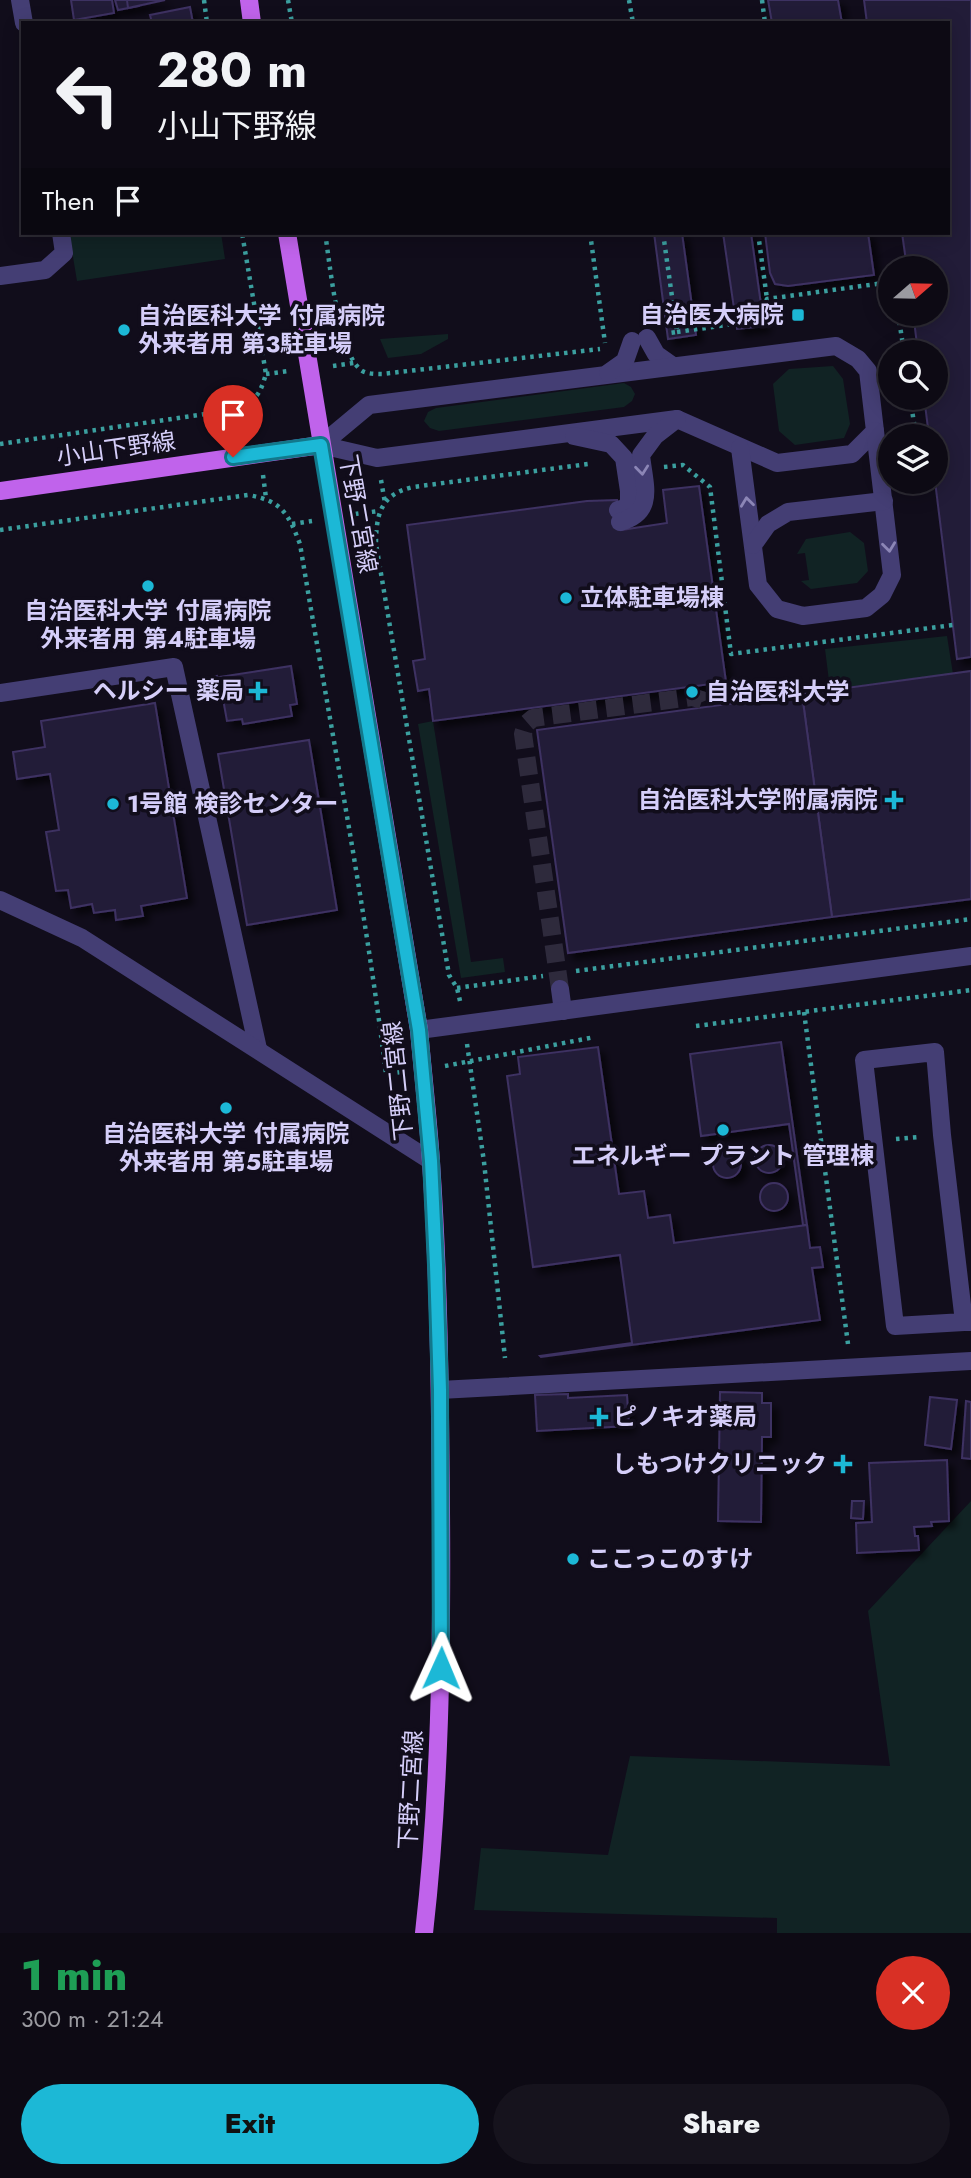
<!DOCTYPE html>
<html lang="en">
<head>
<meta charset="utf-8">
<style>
	:root { --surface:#0d0a14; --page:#16131d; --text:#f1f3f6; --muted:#9a9aa0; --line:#2d2b34; --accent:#1cb8d6 }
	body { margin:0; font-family:Jost,"Noto Sans JP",sans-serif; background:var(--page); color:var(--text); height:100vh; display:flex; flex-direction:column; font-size:26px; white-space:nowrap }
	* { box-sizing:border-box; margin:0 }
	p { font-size:23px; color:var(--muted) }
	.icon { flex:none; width:38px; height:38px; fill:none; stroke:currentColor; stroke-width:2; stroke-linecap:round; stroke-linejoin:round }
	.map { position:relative; height:1933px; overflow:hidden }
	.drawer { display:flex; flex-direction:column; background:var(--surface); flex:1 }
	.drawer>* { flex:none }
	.top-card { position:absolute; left:21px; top:21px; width:929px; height:214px; border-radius:0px; box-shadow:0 4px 18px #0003,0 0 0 2px var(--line); background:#0d0a14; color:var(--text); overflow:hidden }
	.needle { width:46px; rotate:70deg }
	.tools { position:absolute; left:878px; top:256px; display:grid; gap:14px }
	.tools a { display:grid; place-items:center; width:70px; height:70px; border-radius:50%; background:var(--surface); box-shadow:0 4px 18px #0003,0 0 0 2px var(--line); font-size:35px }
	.pin { position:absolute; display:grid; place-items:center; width:60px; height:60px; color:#fff; margin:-72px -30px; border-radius:50% 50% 50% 0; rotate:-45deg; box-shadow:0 0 7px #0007 }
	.pin .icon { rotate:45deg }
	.me { position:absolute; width:77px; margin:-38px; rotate:1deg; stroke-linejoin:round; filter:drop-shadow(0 0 5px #0008) }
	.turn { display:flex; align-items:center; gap:24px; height:147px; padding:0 21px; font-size:32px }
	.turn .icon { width:91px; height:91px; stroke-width:2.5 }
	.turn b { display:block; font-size:49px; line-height:60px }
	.then { display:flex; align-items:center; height:66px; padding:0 21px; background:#0003; gap:14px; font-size:26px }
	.round { display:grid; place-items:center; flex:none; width:74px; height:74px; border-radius:37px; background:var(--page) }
	.overview { display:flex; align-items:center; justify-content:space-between; height:119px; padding:0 21px }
	h1 { font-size:42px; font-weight:800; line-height:52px; color:#1e9e55 }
	.primary-button { display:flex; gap:14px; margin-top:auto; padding:14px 21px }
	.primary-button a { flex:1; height:80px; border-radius:42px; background:var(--accent); color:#111; font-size:28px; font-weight:800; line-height:80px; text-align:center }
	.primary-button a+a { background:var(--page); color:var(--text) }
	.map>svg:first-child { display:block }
</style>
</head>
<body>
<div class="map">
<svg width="971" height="1933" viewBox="0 0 971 1933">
	<defs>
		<filter id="shadow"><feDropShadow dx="6" dy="6" stdDeviation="3.5" flood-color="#0009"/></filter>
	</defs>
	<rect width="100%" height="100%" fill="#110d1b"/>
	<!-- green -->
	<g fill="#112324">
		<path d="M69,233h152l4,26 -148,22z"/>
		<path d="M448,334v5l-27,15 -33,4 -8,-19z"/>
		<path d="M833,366l10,13 7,45 -6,14 -49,7 -16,-14 -6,-47 16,-15z"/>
		<path d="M624,383l7,4 4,7 -3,7 -8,6 -185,24 -9,-3 -6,-7 4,-9 8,-4z"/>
		<path d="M850,532l14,11 4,28 -11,12 -46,6 -10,-8 8,-1 -4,-27 -8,1 9,-15z"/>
		<path d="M947,636l6,38 -123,15 -5,-40z"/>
		<path d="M433,721l38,241 32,-4 2,14 -44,6 -43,-254z"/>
		<path d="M971,1501v432h-194v-15l-303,-8 7,-62 127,7 22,-99 260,10 -22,-155z"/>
	</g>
	<!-- building -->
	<g fill="#241c39" stroke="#3e3162" stroke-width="2" filter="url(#shadow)">
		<path d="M71,0h41l2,13 -40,7z"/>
		<path d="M115,0h23l1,6 -21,4z"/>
		<path d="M127,0h38l-37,8z"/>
		<path d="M768,0h70l4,23h-70z"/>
		<path d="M864,0h107v657l-14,2 -22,-178h1v-45h-7l-5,-39h12v-45h-18l-5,-39h23v-45h-29l-5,-35h46v-210h-81z"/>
		<path d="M190,7l3,16h-41l-2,-8z"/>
		<path d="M654,233h28l14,102 -28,4z"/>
		<path d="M723,233h28l13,93 -27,3z"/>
		<path d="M765,233h103l6,42 -86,11 -13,-2 -5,-11z"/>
		<path d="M699,486l27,196 -293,39 -4,-32 -11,2 -5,-30 12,-2 -18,-134 180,-24 30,-1 4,30 46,-7 -4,-33z"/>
		<path d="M291,666l6,38 -7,1 2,11 -49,8 -1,-5 -15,2 -8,-44z"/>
		<path d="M971,671v228l-139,18 -30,-223z"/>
		<path d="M217,676l2,11 -17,4 -3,-12z"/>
		<path d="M802,694l30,223 -264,36 -31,-223z"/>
		<path d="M155,703l32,195 -46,8 2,10 -27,4 -1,-10 -21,3 -2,-9 -21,4 -3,-18 -12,1 -10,-59 13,-2 -9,-56 -33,5 -4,-27 32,-5 -4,-26z"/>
		<path d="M309,740l28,170 -90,15 -29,-171z"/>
		<path d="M781,1042l26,183h-4l-14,-101 -88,12 -11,-82z"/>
		<path d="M598,1047l21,147 25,-3 4,27 22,-3 4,28 133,-18 3,23 10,-1 3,20 -11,1 8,52 -279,37 -1,-1 92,-13 -12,-88 -87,12 -26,-191 13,-2 -2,-17z"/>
		<circle cx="769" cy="1159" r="14"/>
		<circle cx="727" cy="1164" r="14"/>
		<circle cx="774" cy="1197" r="14"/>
		<path d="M720,1392l42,1v10h9v34h-9l-1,85 -43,-1z"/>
		<path d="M568,1394v4l59,-3 2,31 -92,5 -2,-36z"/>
		<path d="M930,1397l27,3 -6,49 -26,-4z"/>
		<path d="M966,1401l5,1v57l-9,-1z"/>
		<path d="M947,1460l2,61 -18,1 1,4 -18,1 1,9h3l1,14 -62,3 -1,-30 16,-1 -3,-59z"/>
		<path d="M852,1501h12l-1,18 -12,-1z"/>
	</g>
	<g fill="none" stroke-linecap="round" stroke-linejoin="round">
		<!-- minor-tunnel -->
		<path stroke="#2e2a3c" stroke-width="18" stroke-dasharray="18 9" stroke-linecap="butt" d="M560,989l-37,-255 3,-10 7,-6 159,-21 10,3 3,7"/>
		<!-- path -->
		<g stroke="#3b9f9f" stroke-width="4.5" stroke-dasharray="3.5 5" stroke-linecap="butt">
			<path d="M204,0l3,23"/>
			<path d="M288,0l4,23"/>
			<path d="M629,0l4,23"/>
			<path d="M762,0l3,23"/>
			<path d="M325,233c5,30 13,120 36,137 5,4 14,4 21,4l218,-25"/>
			<path d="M590,233l15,110"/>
			<path d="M663,233l14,99 -7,1"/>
			<path d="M758,233l9,66"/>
			<path d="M898,313l6,39"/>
			<path d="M677,332l78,-11 12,-22 124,-17"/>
			<path d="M333,366l21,-3"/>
			<path d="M266,374l23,-3"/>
			<path d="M910,397l6,39"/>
			<path d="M251,401l5,31"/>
			<path d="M0,444l233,-34c23,-12 25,-10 33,-36l-24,-141"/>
			<path d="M664,467l19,-2 27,22 21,167 222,-29"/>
			<path d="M263,475l3,23"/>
			<path d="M381,480l4,23"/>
			<path d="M355,514l24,-3"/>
			<path d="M292,524l20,-3"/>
			<path d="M0,530l248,-35c34,6 40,18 52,49 29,176 64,352 86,530l16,-2"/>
			<path d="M576,971l395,-52"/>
			<path d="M457,988l86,-12"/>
			<path d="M460,1001l-3,-13 -8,-13 -73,-431c0,-30 5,-50 37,-57l175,-23"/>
			<path d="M804,1012l44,332"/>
			<path d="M696,1026l275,-36"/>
			<path d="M467,1044l17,118 21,196"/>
			<path d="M445,1066l150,-29"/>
			<path d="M896,1139l22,-2"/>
		</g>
		<!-- minor -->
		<g stroke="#443e74" stroke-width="18">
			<path d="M20,0l4,23"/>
			<path d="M0,276l45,-6 19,-17 -3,-20"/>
			<path d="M647,338l9,16 17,12"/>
			<path d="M836,346l22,13 10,12 7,60 -23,23 -75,9 -100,-44 -300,39 -56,-13 48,-40z"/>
			<path d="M608,373l17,-12 7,-20"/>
			<path d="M574,436l37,8 13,14 5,33v11l-4,6 -7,2"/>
			<path d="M740,448l18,137 19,24 26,7 63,-8 16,-13 10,-20 -17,-144"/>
			<path d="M620,522c36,-10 24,-37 21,-67l14,-19 22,-17"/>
			<path d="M753,545l15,-21 20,-12 96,-11"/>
			<path d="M0,693l174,-26 84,382"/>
			<path d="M0,900l82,38 349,223"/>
			<path d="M560,989l3,22"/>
			<path d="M419,1030l552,-74"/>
			<path d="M964,1322l-22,-187 -7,-83 -71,8 31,266 69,-4h7"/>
			<path d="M440,1390l531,-29"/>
		</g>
		<!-- major -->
		<g stroke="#c063eb" stroke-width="18">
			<path d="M249,0l3,23"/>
			<path d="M287,233l132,797c4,44 9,88 12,132 8,116 9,232 10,349 1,141 -1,281 -17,422"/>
			<path d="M0,491l321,-46"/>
		</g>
	</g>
	<!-- one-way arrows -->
	<defs><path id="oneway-chevron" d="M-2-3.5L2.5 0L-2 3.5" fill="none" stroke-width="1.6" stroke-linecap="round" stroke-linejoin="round" transform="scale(1.75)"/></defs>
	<g stroke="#8c86b6">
		<use href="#oneway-chevron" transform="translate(642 470) rotate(84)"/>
		<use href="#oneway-chevron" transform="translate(747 502) rotate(-97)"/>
		<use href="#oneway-chevron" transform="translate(889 547) rotate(83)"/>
	</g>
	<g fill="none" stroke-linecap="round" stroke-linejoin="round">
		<!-- route casing -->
		<g stroke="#12788b" stroke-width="18">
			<path id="route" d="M233,457l88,-12 98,585 12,131 5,104 4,125 1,278"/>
		</g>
		<!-- route -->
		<use href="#route" stroke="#1cb8d6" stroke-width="12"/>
	</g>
	<!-- markers -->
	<g fill="#1cb8d6" stroke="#110d1b" stroke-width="2.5">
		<rect x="791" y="308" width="14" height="14" rx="3.5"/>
		<circle cx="124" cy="330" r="7"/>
		<circle cx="148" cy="586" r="7"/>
		<circle cx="566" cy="598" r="7"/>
		<path d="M254.5 680.5h7v7h7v7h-7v7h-7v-7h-7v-7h7z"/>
		<circle cx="692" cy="692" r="7"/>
		<path d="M890.5 789.5h7v7h7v7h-7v7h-7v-7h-7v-7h7z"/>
		<circle cx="113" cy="804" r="7"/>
		<circle cx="226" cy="1108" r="7"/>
		<circle cx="723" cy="1130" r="7"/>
		<path d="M595.5 1406.5h7v7h7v7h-7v7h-7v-7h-7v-7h7z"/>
		<path d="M839.5 1453.5h7v7h7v7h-7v7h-7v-7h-7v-7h7z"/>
		<circle cx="573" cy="1559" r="7"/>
	</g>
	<g text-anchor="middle" stroke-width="7" stroke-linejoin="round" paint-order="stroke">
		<!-- poi labels -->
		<g font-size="24" font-weight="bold" fill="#d5cef9" stroke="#110d1b" text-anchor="start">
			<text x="784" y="323" text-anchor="end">自治医大病院</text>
			<text x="138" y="324">自治医科大学 付属病院<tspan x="138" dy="28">外来者用 第3駐車場</tspan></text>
			<text x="580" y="606">立体駐車場棟</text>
			<text x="148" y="619" text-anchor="middle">自治医科大学 付属病院<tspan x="148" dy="28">外来者用 第4駐車場</tspan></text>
			<text x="244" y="699" text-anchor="end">ヘルシー 薬局</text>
			<text x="706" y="700">自治医科大学</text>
			<text x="878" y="808" text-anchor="end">自治医科大学附属病院</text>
			<text x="127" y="812">1号館 検診センター</text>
			<text x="226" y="1142" text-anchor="middle">自治医科大学 付属病院<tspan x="226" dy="28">外来者用 第5駐車場</tspan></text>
			<text x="723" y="1164" text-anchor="middle">エネルギー プラント 管理棟</text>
			<text x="613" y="1425">ピノキオ薬局</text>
			<text x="827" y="1472" text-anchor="end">しもつけクリニック</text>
			<text x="587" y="1567">ここっこのすけ</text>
		</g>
		<!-- street labels -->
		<g font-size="24" fill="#d5cef9" stroke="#110d1b">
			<text transform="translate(116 449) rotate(-8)" y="8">小山下野線</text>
			<text transform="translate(358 514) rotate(80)" y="8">下野二宮線</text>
			<text transform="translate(398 1081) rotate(-96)" y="8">下野二宮線</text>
			<text transform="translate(411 1790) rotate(-87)" y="8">下野二宮線</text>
		</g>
	</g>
</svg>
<div class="tools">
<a><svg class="needle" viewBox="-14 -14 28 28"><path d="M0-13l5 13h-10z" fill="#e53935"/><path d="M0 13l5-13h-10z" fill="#9a9aa0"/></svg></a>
<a><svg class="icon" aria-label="search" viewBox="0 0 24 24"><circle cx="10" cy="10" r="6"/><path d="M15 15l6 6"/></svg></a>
<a><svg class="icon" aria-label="layers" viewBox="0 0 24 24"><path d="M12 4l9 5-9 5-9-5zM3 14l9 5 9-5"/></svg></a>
</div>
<div class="pin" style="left:233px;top:457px;background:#d93025"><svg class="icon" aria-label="arrive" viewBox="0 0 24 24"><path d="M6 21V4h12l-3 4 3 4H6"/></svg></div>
<svg class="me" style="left:441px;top:1668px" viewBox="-20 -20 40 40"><path d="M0-17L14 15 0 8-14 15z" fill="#1cb8d6" stroke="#fff" stroke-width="4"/></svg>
<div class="top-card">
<div class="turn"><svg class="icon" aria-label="left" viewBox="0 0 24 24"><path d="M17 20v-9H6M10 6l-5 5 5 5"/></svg><div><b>280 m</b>小山下野線</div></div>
<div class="then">Then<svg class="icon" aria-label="arrive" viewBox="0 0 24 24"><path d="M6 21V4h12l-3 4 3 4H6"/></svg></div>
</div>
</div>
<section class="drawer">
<div class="overview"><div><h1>1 min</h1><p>300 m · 21:24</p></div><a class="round" style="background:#d93025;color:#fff"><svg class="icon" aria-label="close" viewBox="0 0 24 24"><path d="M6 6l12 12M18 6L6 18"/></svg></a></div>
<div class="primary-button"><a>Exit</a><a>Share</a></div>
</section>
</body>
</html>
